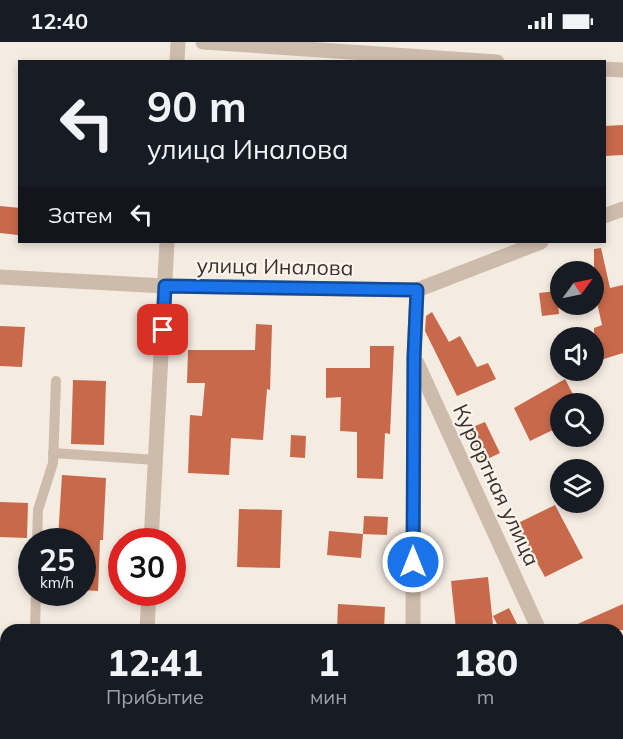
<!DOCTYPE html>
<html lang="ru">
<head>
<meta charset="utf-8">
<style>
	:root { --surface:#171b24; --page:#242831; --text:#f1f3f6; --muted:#9ea1a6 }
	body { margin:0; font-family:Mulish,sans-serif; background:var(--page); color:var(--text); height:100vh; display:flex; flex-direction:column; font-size:22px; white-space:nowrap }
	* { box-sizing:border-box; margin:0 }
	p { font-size:20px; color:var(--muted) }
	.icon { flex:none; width:33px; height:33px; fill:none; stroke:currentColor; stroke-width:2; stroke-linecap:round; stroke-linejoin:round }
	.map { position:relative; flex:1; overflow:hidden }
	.side { position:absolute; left:0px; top:582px; width:624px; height:116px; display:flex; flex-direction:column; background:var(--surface); border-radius:18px 18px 0 0; box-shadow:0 3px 9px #0003 }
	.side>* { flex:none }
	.hud { position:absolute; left:18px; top:18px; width:588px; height:183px; border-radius:0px; box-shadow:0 3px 9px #0003; background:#171b24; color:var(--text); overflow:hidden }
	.needle { width:39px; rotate:57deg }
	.tools { position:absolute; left:550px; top:219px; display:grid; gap:12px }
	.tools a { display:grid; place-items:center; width:54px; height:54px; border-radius:50%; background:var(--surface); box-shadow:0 3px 9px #0003; font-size:30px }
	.speed { position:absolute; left:18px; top:486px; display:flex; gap:12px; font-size:30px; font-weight:700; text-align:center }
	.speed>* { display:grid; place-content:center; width:78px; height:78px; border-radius:50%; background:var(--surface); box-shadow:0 3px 9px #0003; line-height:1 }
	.speed small { font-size:15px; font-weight:400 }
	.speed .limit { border:9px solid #d22; background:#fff; color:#111 }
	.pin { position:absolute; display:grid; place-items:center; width:51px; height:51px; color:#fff; margin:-26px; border-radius:12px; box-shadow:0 3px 9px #0006 }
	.me { position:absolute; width:66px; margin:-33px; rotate:0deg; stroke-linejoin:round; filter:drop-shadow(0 0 4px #0008) }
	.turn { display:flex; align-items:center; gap:21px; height:126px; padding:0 30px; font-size:27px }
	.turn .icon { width:78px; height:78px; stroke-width:2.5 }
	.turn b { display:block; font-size:42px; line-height:51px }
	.then { display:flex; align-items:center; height:57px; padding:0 30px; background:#0003; gap:12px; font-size:22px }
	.eta { display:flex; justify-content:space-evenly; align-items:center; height:102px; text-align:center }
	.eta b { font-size:36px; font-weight:800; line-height:42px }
	.status { display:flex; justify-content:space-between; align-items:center; height:42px; padding:0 30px; background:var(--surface); direction:ltr }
	.status svg { height:16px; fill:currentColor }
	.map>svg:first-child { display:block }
</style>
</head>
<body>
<div class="status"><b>12:40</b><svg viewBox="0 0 49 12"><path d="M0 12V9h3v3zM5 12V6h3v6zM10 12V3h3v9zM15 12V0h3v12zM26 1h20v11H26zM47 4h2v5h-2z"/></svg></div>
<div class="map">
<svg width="623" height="697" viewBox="0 0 623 697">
	<rect width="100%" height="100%" fill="#f4ebe1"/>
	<!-- building -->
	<g fill="#c8694b">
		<path d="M623,83v30l-19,1v-30z"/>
		<path d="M0,164l20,2 -2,27 -18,-2z"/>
		<path d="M601,206l9,40 13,-3v68l-29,9v-34l8,-3 -8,-36v-40z"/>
		<path d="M557,249l2,23 -17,2 -3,-23z"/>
		<path d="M432,270l17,30 11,-6 17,31 11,-4 8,16 -39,17 -32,-65 1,-15z"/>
		<path d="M256,282l16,1 -2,65 -3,-1 -4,51 -32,-2 -2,37 -41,-2 2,-58 12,1 3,-33h-18l1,-33h67z"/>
		<path d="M0,284l25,1 -3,40 -22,-1z"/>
		<path d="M370,304h24l-4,88 -5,-1 -2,46 -26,-1v-46l-17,-1 1,-34 -15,1v-30h44z"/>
		<path d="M565,337l13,25h-17v22l-31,15 -16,-33z"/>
		<path d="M73,338l33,1 -2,64 -33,-1z"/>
		<path d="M485,380l15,31 -17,8 -15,-32z"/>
		<path d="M291,393l15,1 -1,22 -15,-1z"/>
		<path d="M62,433l44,3 -3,62h-3l-2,51 -16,-1v-51l-24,-1z"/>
		<path d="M0,460l28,1 -1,35 -27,-1z"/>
		<path d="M555,463l28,53 -38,19 -29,-53z"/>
		<path d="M239,467l43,1 -2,58 -43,-1z"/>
		<path d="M364,474l24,1 -1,18 -24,-1z"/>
		<path d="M329,489l34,3 -2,24 -34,-3z"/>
		<path d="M488,535l5,48 -37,4 -5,-48z"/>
		<path d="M338,562l47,3 -1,23h-47z"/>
		<path d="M623,562v26h-59z"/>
		<path d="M509,566l11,22h-20l-7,-14z"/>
	</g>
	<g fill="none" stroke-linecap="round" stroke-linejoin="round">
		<!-- service -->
		<g stroke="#cdbbac" stroke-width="10">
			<path d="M53,411l103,7"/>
			<path d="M37,500l1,-32 15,-47 3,-82"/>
			<path d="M35,588l1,-38"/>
			<path d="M32,697v-5"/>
		</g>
		<!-- minor -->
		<g stroke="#cdbbac" stroke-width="15">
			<path d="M203,0l294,20"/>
			<path d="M604,27l19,1"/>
			<path d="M604,174l19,-7"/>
			<path d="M0,235l165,9 252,4 124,-48"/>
			<path d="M417,321l122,267"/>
			<path d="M413,588l1,-273 3,-67"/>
			<path d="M586,692l3,5"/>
			<path d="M412,697v-5"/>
		</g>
		<!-- tertiary -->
		<g stroke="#cdbbac" stroke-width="15">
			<path d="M177,20l1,-20"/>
			<path d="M151,500l16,-300"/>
			<path d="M147,588l2,-38"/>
			<path d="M141,697l1,-5"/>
		</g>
	</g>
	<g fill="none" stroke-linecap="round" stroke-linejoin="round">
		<!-- route casing -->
		<g stroke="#114b97" stroke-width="15">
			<path id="route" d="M163,288l2,-44 252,4 -3,67 -1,205"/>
		</g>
		<!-- route -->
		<use href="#route" stroke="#1a73e8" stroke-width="10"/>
	</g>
	<g text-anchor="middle" stroke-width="4.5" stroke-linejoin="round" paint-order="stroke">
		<!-- street labels -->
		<g font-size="21" fill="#3b302b" stroke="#fbf5ee">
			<text transform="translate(275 225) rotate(1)" y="7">улица Иналова</text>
			<text transform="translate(496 443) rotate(65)" y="7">Курортная улица</text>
		</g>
	</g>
</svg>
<div class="tools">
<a><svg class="needle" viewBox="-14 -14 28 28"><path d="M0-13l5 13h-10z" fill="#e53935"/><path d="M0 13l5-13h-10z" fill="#9ea1a6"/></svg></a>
<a><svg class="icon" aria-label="sound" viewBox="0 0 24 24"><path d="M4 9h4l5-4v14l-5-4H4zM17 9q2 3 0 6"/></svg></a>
<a><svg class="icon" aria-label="search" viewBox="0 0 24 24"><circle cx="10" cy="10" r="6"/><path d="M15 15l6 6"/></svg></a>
<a><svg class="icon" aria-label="layers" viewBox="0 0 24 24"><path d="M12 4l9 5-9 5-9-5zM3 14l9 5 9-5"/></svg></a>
</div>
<div class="speed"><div>25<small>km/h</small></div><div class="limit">30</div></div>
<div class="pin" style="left:163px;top:288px;background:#d93025"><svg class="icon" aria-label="arrive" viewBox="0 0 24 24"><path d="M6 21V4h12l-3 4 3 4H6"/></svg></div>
<svg class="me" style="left:413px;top:520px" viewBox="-20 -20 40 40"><circle r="17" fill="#1a73e8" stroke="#fff" stroke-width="3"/><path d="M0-11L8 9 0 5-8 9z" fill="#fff"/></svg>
<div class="hud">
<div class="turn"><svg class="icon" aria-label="left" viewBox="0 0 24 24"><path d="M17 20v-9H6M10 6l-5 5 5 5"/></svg><div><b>90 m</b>улица Иналова</div></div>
<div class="then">Затем<svg class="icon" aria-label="left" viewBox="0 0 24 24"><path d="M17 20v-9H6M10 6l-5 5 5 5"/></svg></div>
</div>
<section class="side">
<div class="eta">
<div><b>12:41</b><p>Прибытие</p></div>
<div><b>1</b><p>мин</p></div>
<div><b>180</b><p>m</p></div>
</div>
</section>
</div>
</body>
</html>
